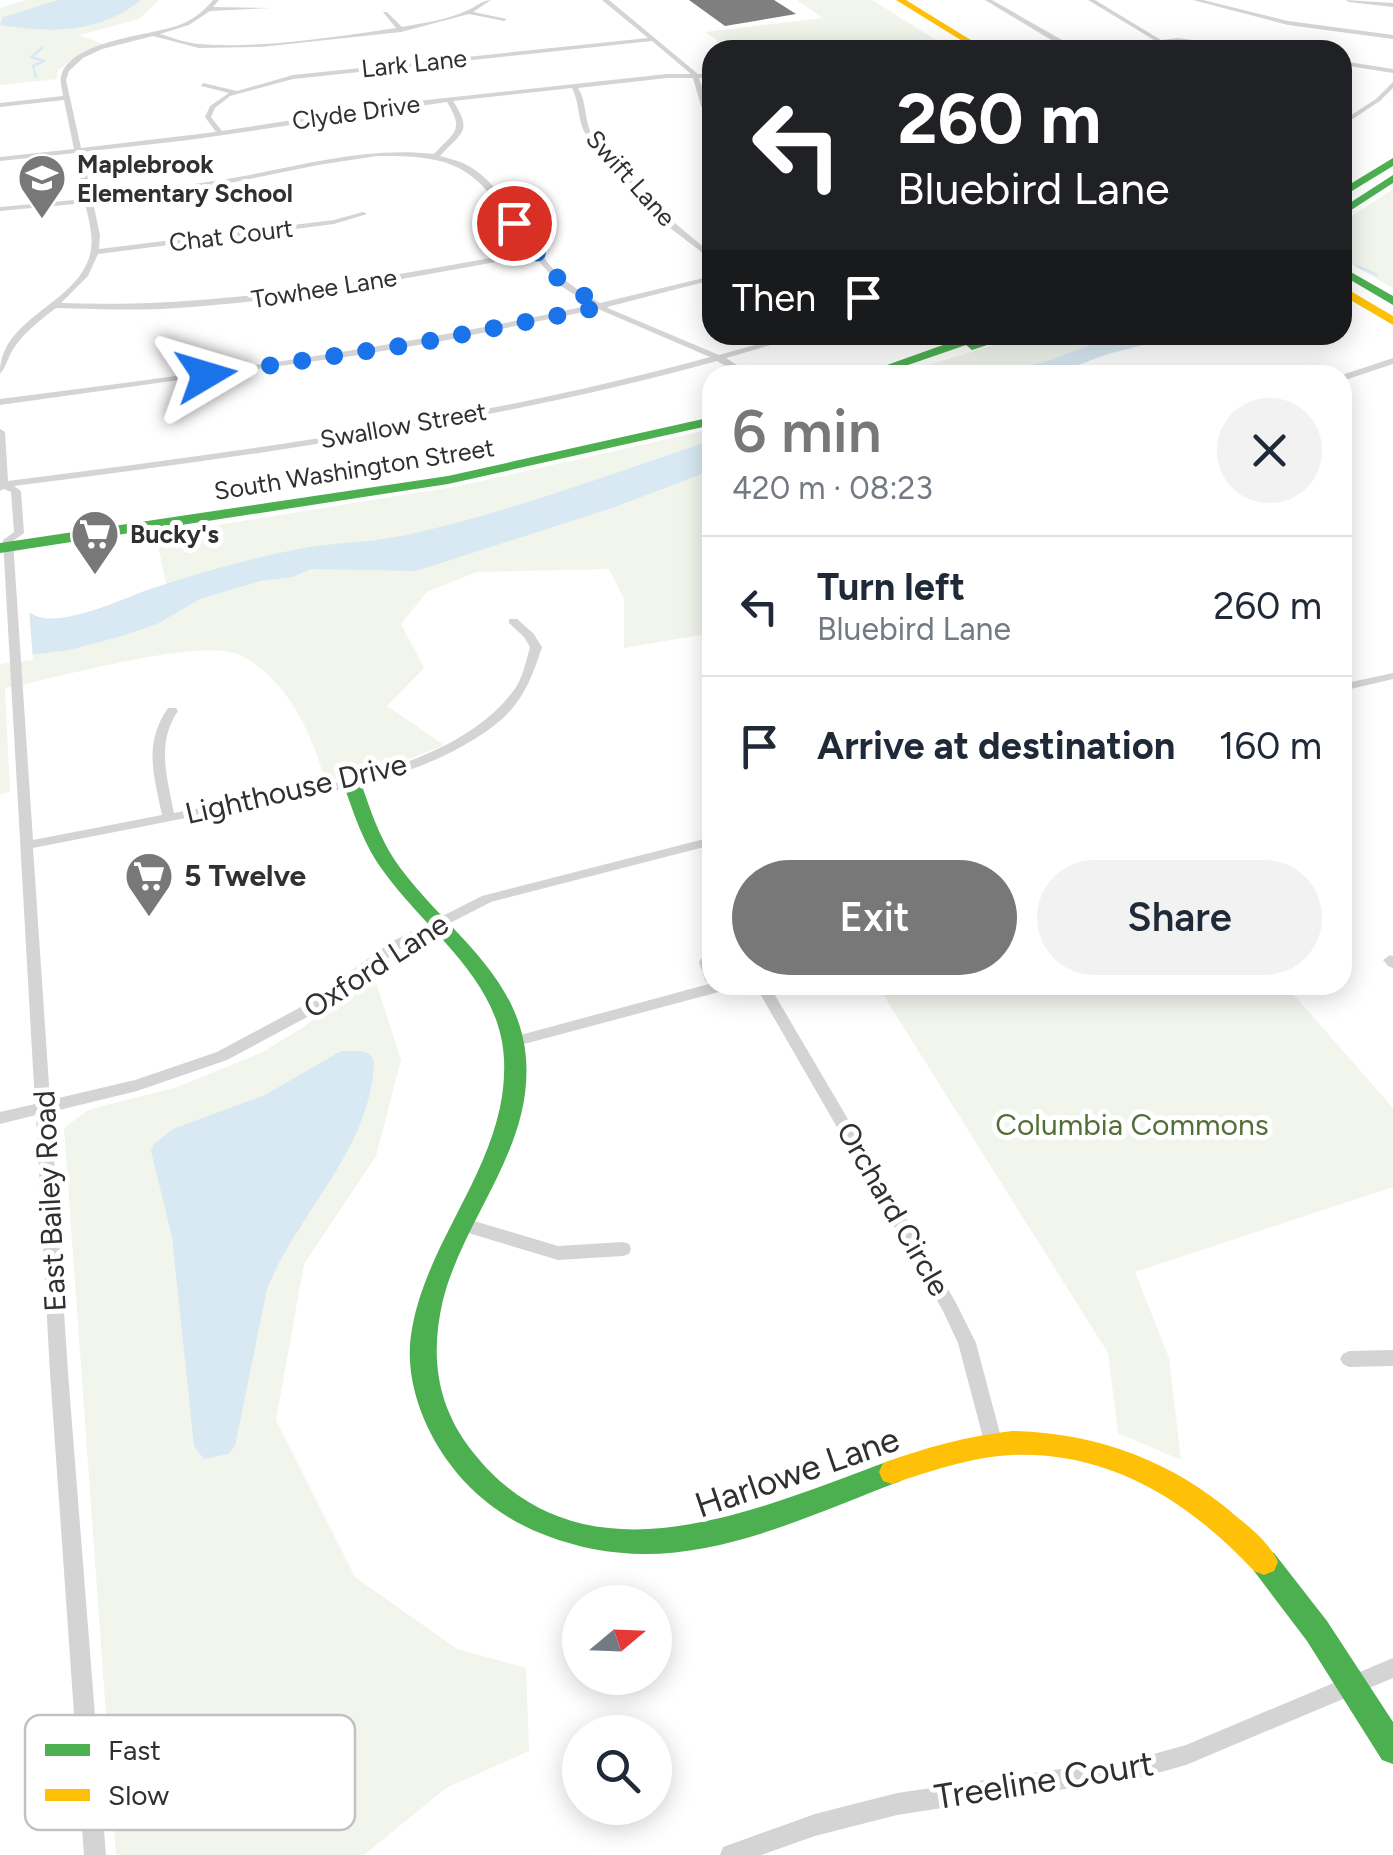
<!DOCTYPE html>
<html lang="en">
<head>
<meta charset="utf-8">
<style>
	:root { --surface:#fff; --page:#f2f2f3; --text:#1f2937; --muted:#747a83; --line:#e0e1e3; --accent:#787878 }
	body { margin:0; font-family:Figtree,sans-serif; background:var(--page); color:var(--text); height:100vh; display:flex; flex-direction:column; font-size:38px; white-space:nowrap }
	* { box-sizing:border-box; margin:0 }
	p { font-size:32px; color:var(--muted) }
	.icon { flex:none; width:55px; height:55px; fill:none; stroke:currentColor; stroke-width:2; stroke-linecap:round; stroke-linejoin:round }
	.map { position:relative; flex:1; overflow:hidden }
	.details { position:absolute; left:702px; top:365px; width:650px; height:630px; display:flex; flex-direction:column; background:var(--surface); border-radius:30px; box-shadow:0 5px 25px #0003 }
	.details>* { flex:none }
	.hud { position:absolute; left:702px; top:40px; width:650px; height:305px; border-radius:30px; box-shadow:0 5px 25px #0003; background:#202124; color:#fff; overflow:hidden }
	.needle { width:65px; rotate:71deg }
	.buttons { position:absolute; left:562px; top:1585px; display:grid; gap:20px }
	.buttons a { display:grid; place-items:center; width:110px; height:110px; border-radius:50%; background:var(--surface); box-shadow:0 5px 25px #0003; font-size:50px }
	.pin { position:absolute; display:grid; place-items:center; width:85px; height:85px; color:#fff; margin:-42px; border:5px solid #fff; border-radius:50%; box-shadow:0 2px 10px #0007 }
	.me { position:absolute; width:110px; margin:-55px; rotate:83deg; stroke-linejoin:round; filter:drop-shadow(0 0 8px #0008) }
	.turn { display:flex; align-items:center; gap:35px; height:210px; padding:0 30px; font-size:45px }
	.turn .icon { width:130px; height:130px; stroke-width:2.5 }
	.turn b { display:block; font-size:70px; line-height:85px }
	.then { display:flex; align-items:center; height:95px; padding:0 30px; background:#0003; gap:20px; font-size:38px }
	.round { display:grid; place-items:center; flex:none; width:105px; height:105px; border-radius:52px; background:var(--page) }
	.head { display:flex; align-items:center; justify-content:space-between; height:170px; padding:0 30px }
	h1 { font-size:60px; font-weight:600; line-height:75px; color:var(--accent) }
	.action { display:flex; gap:20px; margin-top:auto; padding:20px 30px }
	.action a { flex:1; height:115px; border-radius:60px; background:var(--accent); color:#fff; font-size:40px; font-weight:600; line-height:115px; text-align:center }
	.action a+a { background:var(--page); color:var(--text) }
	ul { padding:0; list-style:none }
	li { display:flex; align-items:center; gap:30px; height:140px; padding:0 30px; border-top:2px solid var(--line) }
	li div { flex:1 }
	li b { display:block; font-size:38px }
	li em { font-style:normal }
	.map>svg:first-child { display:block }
</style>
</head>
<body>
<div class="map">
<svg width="1393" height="1855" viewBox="0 0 1393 1855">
	<rect width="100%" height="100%" fill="#fff"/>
	<!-- green -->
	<g fill="#f1f5ec">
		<path d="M25,0h134l-20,19 -60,16 24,9 -20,8 -25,18 -1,9 -57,6v-77z"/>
		<path d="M797,0h75l64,40 -85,10h-121l-25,-18 118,-14z"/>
		<path d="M1393,189v99l-46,-26 -4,2v-42z"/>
		<path d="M1029,335h111l-117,40h-129z"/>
		<path d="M712,429v204l-88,15v-49l-15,-30 -133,3 -49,20 -26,32 23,44 -37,38 57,39 -52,21 -67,15c-13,-48 -36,-98 -81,-124 -39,-23 -190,23 -239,31l5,104 -10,2v-153l160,-34 6,-23 -10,-49 303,-49z"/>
		<path d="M373,973l28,87 -25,96 -72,108 -28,156 79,157 102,72 69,19 3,83 -83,37 -82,67h-248l-52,-727 24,-18 89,-23 84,-34 41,-25z"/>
		<path d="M877,985h408l108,123v79l-258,85 34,86 12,102 -63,-27 -10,-80z"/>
	</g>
	<!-- water -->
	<g fill="#d8e9f3">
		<path d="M58,0h83c-42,34 -91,33 -141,25l3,-8z"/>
		<path d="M1118,335h63l-73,19 -57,21h-80l71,-12z"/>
		<path d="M712,440v30l-97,37 -199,64 -105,-2 -18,8 -33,4 -60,18 -43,25 -35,12 -53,14 -69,9v-40l31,-6c24,19 95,-16 122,-25 53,-17 108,-33 163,-42 30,-4 60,-4 90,-11 105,-23 205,-61 306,-95z"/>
		<path d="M341,1051h21l9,4 3,7c-3,87 -76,150 -107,227l-32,157 -7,8 -24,5 -10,-13 -22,-209 -21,-86 3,-7 19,-15 92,-34z"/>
	</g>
	<!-- pier -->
	<path fill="#fff" d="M29,609l4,51 -33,4v-50z"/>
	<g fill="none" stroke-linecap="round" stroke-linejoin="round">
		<!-- stream -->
		<g stroke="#d8e9f3" stroke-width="2.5">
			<path d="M36,77l-3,-11 11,-5 -13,-4 11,-9"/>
			<path d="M1357,266l20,9"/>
		</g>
	</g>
	<!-- building -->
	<path fill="#7f7f7f" d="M689,0h85l22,14 -71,12z"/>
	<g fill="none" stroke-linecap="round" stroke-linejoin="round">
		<!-- street -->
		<g fill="#d4d4d4" fill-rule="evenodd">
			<path d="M213,0h6l-6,7 58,1 -61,3 -21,14 -29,9c13,4 26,9 39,10 60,5 137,-7 197,-16l-13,-16h4l15,15c21,-4 46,-7 66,-17 9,-4 13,-9 23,-10l-18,12 34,7 -3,2 -35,-7 -68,18 -140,15 -62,1 -46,-12 -51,13 -19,9 -14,13 -3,9 15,68 135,-16 -11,-15 5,-11 19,-13 -28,-7 2,-3 34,8 56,-16 355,-37 -46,-38h7l89,74h14v4h-13c3,11 14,33 13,42l-11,-14 -8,-28h-26l-89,10c9,14 6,30 13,45l85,91 36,30v6l-42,-32 -84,-93c-9,-15 -6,-32 -14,-47l-119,13c20,31 9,31 -13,55 7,2 16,4 23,7 39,17 63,77 92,108 13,13 29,23 45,32l112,-27v4l-105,27 3,2 109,46 72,-20h14l-79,23 26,17h-10l-25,-14c-229,63 -468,95 -703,125l7,5 3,42 -11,8 20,299 129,-25c-8,-40 -19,-71 6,-107h8l2,3c-22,32 -11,66 -4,102 103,-20 274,-34 340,-123 9,-12 12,-29 16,-43l-6,-10 -15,-14v-4h8l16,14 9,14c-10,31 -20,57 -46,77 -77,60 -183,70 -275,87 -62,12 -125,25 -188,37l17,252 85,-20 82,-28 84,-45 92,-66 89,-45 230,-59v8l-221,57 -88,45 -92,68 -84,45 -90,31 -86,21 17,261 38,482h-22l-34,-482 -14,-258 -36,9v-12l35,-8 -32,-564 11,-8 -3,-40 -7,-3 -4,2v-62l5,3 3,49c235,-30 473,-61 702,-124l-112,-48 -150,31 -89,15 -359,50v-6c198,-25 396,-51 591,-94l-30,-19 -28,-31c-118,22 -235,45 -355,53 -41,3 -82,1 -122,0 -16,12 -34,26 -44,43 -5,9 -6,16 -12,23 0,-56 73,-68 89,-116 6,-18 0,-37 -4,-55l-85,8v-4l85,-8 -10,-46 -75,8v-4l74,-8 -10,-49 -64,7v-4l63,-7c-1,-8 -4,-15 -1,-23 14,-34 90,-37 120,-49 13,-6 22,-13 31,-24zM652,41l39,33h-24l-259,28 -186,29 -11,-14 4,-9 15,-12 63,-17zM447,102c18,29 7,30 -13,52 -66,-7 -126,10 -190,22 -50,9 -101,15 -152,22l-10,-46 107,-12zM377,156c97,-2 102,22 153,95 -156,28 -310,58 -469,52l27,-27 10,-22 236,-30 33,-10 -4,-2 -29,8 -235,29 1,-14 -7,-33 142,-20 83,-17z"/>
			<path d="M985,0h7l84,48 78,-8 -66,-40h7l66,40 17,-2 87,12h-19l-68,-8 -110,8z"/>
			<path d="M1193,0h10l85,21 105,14v4l-105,-14z"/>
			<path d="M1346,0l47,3v4l-44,-5z"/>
			<path d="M1342,61l51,8v4l-51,-8z"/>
			<path d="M1393,82v6l-13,13 -38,25v-5l34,-22z"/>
			<path d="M1393,358v6l-51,17v-6z"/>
			<path d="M1393,673v6l-51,12v-7z"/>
			<path d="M712,949v36h20l-2,4 -217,58 -5,-1 -2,-4 2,-4 5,-1 196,-53 -4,-4 -6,-18 8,-11z"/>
			<path d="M1390,955l3,1v12l-5,-2 -5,-6z"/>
			<path d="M755,985h14l186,316 21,42 27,102 -3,6 -6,2 -6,-2 -3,-6 -27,-102 -15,-32z"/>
			<path d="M464,1218l94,28 65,-4 6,2 2,5 -2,5 -6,2 -65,4 -100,-30 -2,-5 2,-5z"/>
			<path d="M1393,1350v16l-44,1 -6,-3 -3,-5 3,-5 6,-3z"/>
			<path d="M1393,1658v20l-207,87 -43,12 -246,38 -82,21 -54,19h-41l3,-8 92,-33 82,-21 246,-36 43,-12z"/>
		</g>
		<!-- fast -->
		<g fill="#4caf50" fill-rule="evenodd">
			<path d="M1393,158v8l-51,31v-8z"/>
			<path d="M1393,175v8l-51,33v-8z"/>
			<path d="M1342,267l51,29v9l-51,-30z"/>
			<path d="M971,335h18l-4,4 33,-4 -46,15 -6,-5 -87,30h-20z"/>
			<path d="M712,417v8l-264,59 -448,69v-10l448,-67z"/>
			<path d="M352,777l9,6c9,26 18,53 33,76 45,67 125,112 132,199 7,91 -62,159 -83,242 -13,55 -7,105 29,151 111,142 286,57 420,9l9,3 4,9 -4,9c-118,44 -228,104 -356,54 -37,-14 -71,-38 -95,-71 -28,-37 -47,-89 -38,-135 16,-94 97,-170 92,-270 -4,-80 -77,-127 -120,-187 -20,-26 -30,-58 -41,-89z"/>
			<path d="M1264,1549l10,4 53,68 66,101v42l-11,-4 -75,-119 -53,-70 -4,-9 4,-9z"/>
		</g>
		<!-- slow -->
		<g fill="#ffc107" fill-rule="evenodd">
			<path d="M896,0h10l81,50h-10z"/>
			<path d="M1342,286l51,30v9l-51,-30z"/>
			<path d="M1012,1431c85,2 161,30 225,86 15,12 33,27 41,45l-4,9 -10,4 -10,-4c-64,-69 -144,-120 -242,-116 -41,2 -82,16 -120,29l-9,-3 -4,-9 4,-9c41,-15 85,-27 129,-32z"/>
		</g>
	</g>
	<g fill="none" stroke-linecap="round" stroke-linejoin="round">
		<!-- route -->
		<path stroke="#1a73e8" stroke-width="18" stroke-dasharray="0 32.4" d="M206,375l208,-31 187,-37 -46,-31 -41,-53"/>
	</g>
	<!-- icons -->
	<defs>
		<g id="school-pin" transform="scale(2.5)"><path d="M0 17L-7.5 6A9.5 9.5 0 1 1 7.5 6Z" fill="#787878" stroke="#fff"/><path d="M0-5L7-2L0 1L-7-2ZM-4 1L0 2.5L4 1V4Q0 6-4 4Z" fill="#fff"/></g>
		<g id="supermarket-pin" transform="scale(2.5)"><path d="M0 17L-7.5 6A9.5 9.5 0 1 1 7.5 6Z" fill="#787878" stroke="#fff"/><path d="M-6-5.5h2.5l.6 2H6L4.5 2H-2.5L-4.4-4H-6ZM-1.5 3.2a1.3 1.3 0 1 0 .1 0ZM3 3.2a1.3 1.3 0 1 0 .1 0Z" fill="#fff"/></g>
	</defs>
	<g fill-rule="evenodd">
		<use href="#school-pin" x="42" y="178"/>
		<use href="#supermarket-pin" x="95" y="534"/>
		<use href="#supermarket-pin" x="149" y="876"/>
	</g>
	<g text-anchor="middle" stroke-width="10" stroke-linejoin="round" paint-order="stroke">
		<!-- far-street labels -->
		<g font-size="25" fill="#303030" stroke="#fff">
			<text transform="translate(414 63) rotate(-6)" y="9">Lark Lane</text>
			<text transform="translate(356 112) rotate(-8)" y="9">Clyde Drive</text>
			<text transform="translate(631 178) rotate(48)" y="9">Swift Lane</text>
			<text transform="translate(231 235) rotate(-7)" y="9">Chat Court</text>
			<text transform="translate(324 288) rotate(-9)" y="9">Towhee Lane</text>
			<text transform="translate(403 425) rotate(-10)" y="9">Swallow Street</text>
			<text transform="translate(354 469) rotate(-9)" y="9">South Washington Street</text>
		</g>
		<!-- far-poi labels -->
		<g font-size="25" font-weight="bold" fill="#303030" stroke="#fff" text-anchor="start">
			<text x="77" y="173">Maplebrook<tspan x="77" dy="29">Elementary School</tspan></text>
			<text x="130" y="543">Bucky's</text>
		</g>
		<!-- street labels -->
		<g font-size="30" fill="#303030" stroke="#fff">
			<text transform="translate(296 789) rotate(-13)" y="10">Lighthouse Drive</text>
			<text transform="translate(376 966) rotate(-33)" y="10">Oxford Lane</text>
			<text transform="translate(50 1201) rotate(-93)" y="10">East Bailey Road</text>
			<text transform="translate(893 1209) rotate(60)" y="10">Orchard Circle</text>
		</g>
		<!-- poi labels -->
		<g font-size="30" font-weight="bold" fill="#303030" stroke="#fff" text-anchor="start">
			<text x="184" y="886">5 Twelve</text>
		</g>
		<!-- park labels -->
		<g font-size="30" fill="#546e3a" stroke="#fff">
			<text x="1132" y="1135">Columbia Commons</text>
		</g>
		<!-- near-street labels -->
		<g font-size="35" fill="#303030" stroke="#fff">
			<text transform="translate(797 1472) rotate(-19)" y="12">Harlowe Lane</text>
			<text transform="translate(1044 1780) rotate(-9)" y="12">Treeline Court</text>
		</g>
	</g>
	<!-- legend -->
	<rect x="25" y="1715" width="330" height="115" rx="15" fill="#fff" stroke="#c1c1c1" stroke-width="2.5"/>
	<rect x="45" y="1744" width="45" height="12" fill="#4caf50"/>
	<rect x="45" y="1789" width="45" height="12" fill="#ffc107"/>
	<g font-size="28" fill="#303030">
		<text x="108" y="1760">Fast</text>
		<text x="108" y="1805">Slow</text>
	</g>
</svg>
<div class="buttons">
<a><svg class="needle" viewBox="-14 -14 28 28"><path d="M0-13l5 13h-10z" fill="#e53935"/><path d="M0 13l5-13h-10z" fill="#747a83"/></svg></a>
<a><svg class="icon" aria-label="search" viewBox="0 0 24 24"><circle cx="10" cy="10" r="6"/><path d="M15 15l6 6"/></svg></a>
</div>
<div class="pin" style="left:514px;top:223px;background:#d93025"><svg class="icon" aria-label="arrive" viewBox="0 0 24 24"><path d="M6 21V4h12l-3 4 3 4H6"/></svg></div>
<svg class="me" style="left:206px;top:375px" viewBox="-20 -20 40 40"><path d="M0-17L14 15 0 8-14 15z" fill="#1a73e8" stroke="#fff" stroke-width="4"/></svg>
<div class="hud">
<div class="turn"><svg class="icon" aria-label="left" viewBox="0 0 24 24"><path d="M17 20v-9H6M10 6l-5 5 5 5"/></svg><div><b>260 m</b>Bluebird Lane</div></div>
<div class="then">Then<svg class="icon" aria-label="arrive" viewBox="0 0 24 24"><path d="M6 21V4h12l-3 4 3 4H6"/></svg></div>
</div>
<section class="details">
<div class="head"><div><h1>6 min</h1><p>420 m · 08:23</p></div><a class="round"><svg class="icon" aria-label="close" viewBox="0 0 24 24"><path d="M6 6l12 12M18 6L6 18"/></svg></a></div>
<ul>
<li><svg class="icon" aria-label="left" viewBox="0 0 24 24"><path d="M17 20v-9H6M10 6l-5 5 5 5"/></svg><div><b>Turn left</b><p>Bluebird Lane</p></div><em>260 m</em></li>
<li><svg class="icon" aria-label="arrive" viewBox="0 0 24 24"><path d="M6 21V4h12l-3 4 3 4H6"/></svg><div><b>Arrive at destination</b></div><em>160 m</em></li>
</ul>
<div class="action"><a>Exit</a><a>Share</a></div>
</section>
</div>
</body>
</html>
